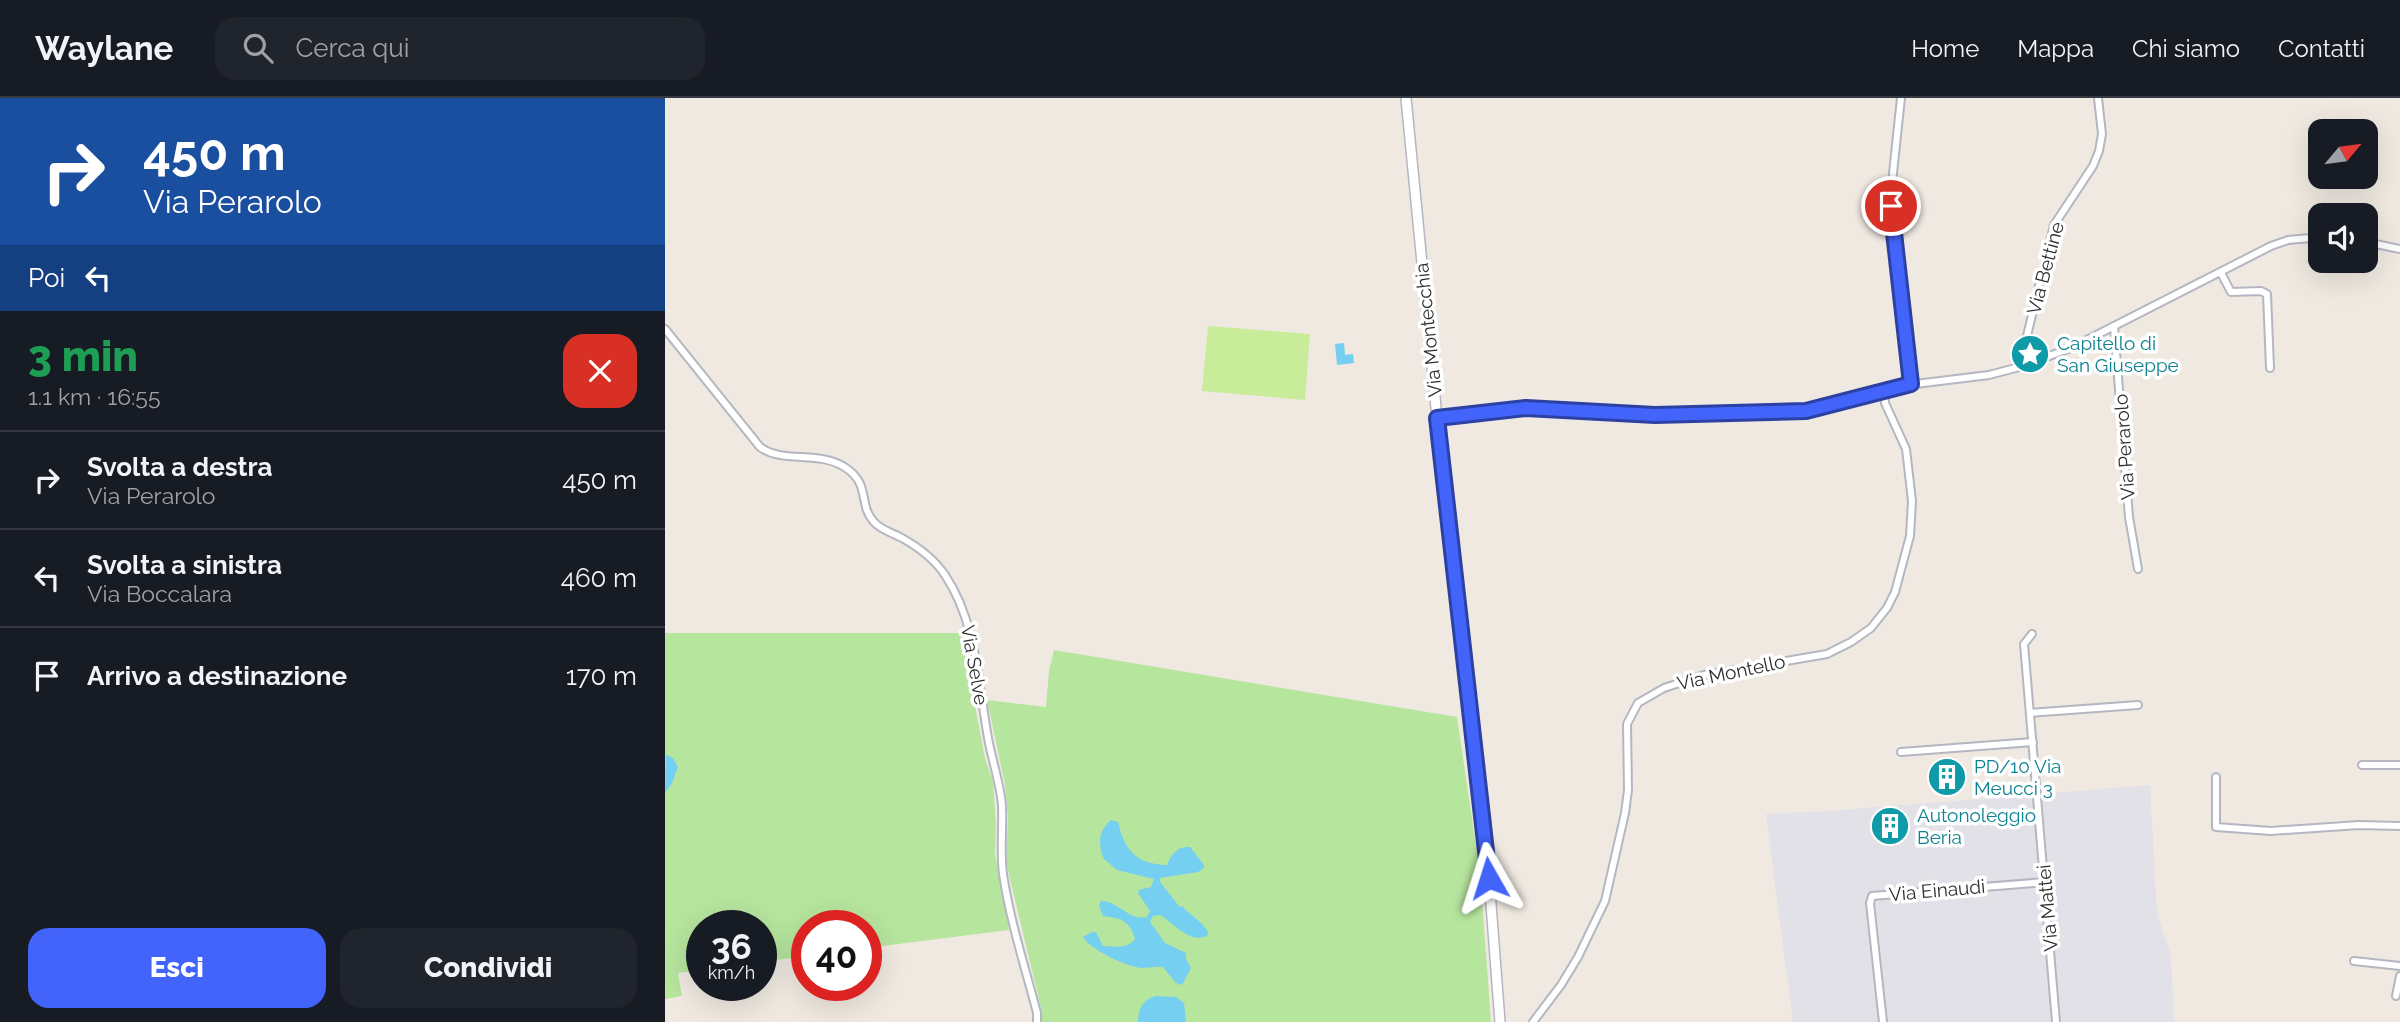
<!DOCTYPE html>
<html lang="it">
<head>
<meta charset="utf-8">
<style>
	:root { --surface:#171b24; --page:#20242c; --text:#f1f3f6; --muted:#9ea1a6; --line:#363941; --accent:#4264fb }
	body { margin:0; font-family:Raleway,sans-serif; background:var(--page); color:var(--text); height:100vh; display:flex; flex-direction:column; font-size:26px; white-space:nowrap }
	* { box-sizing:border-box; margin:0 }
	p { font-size:23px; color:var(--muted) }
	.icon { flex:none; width:38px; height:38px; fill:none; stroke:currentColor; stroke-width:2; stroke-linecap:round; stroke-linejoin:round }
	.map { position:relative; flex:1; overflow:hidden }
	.drawer { display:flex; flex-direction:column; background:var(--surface); width:665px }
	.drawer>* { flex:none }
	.banner { background:#1a4fa0; color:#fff; overflow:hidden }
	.needle { width:46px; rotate:61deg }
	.fabs { position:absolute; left:1643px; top:21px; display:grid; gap:14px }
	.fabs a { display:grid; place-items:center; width:70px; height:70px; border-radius:14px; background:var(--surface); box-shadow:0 7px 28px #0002; font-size:35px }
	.speed { position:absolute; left:21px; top:812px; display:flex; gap:14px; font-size:35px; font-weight:700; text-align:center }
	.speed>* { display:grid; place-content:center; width:91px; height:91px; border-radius:50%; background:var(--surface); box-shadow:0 7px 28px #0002; line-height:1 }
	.speed small { font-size:18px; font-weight:400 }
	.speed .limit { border:10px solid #d22; background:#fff; color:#111 }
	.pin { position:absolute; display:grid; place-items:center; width:60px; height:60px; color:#fff; margin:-30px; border:4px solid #fff; border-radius:50%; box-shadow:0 2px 7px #0007 }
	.me { position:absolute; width:77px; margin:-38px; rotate:354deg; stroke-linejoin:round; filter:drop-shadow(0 0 5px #0008) }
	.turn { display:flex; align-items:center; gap:24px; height:147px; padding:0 28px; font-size:32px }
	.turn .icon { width:91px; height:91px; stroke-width:2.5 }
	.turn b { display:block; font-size:49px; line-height:60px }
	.then { display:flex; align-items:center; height:66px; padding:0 28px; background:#0003; gap:14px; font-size:26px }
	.round { display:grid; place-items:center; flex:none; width:74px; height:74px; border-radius:21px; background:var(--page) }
	.summary { display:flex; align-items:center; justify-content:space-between; height:119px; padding:0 28px }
	h1 { font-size:42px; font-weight:800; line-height:52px; color:#1e9e55 }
	.primary-button { display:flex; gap:14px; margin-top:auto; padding:14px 28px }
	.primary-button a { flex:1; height:80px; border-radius:21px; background:var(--accent); color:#fff; font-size:28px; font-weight:800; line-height:80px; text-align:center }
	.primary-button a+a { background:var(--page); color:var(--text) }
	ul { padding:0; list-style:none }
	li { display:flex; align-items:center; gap:21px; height:98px; padding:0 28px; border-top:2px solid var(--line) }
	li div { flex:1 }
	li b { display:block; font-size:26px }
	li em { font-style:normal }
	header { display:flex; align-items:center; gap:42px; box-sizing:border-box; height:98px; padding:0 35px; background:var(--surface); border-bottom:2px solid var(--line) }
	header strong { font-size:33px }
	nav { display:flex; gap:38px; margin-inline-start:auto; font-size:24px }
	.search { width:490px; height:63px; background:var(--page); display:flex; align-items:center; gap:18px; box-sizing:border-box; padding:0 24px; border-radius:21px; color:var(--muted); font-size:26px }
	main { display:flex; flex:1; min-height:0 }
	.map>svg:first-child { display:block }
</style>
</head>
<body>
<header>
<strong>Waylane</strong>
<div class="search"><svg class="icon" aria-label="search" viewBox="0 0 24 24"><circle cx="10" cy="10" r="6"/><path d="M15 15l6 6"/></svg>Cerca qui</div>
<nav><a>Home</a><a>Mappa</a><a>Chi siamo</a><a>Contatti</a></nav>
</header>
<main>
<section class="drawer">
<div class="banner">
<div class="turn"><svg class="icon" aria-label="right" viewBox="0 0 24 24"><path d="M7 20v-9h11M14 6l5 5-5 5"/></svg><div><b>450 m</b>Via Perarolo</div></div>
<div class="then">Poi<svg class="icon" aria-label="left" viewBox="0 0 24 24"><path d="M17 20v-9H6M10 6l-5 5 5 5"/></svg></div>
</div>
<div class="summary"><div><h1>3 min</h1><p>1.1 km · 16:55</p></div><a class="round" style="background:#d93025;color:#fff"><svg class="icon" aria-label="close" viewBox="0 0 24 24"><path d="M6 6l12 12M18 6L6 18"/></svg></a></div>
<ul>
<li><svg class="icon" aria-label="right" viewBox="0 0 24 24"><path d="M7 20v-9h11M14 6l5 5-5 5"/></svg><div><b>Svolta a destra</b><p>Via Perarolo</p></div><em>450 m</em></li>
<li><svg class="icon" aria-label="left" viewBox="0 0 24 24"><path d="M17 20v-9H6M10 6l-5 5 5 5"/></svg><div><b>Svolta a sinistra</b><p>Via Boccalara</p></div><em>460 m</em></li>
<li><svg class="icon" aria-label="arrive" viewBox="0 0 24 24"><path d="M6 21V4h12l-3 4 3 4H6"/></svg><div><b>Arrivo a destinazione</b></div><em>170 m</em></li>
</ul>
<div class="primary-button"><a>Esci</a><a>Condividi</a></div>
</section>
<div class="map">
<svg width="1735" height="924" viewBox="0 0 1735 924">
	<rect width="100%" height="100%" fill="#efe9e1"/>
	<!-- industrial -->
	<path fill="#e3e1e8" d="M1485,687l7,128 14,42 3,67h-381l-27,-208 63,-3z"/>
	<!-- green -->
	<g fill="#b6e59e">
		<path d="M0,535h296l24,125 8,24 3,44 -1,28 14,76 -143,18v-22h-59v30l-46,6v-36h-59v44l-24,3 4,23 -17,3z"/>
		<path d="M389,552l403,67 23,156 11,149h-449l-1,-14 -35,-146 2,-46 -3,-32 -18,-84 59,7 3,-36z"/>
	</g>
	<!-- pitch -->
	<path fill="#c9ec9a" d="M543,228l102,8 -5,66 -103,-9z"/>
	<!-- water -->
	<g fill="#75cff0">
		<path d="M679,245l1,12 8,-1 1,9 -17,2 -2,-21z"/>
		<path d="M1,657l7,3 5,9 -6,16 -7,10z"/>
		<path d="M446,722l7,2c7,29 18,42 49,43 4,-11 11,-19 23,-18l14,18v3l-6,4 -38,6v4l19,24 4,1c8,9 19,14 25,25l-1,4c-18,8 -33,-13 -47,-21l-7,1 -3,6 15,21 21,10v6l5,9 -9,17 -6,-2 -13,-16c-7,-1 -14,1 -22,1 -16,-2 -50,-18 -58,-31l9,-5h4l7,14c12,1 24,3 32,-7 -5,-19 -15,-21 -32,-23l-4,-10 2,-5c18,0 27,20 46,16l3,-6 -12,-18 1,-3 12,-3 3,-8 -37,-9 -13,-11c-6,-15 -6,-28 7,-39z"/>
		<path d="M491,898l20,1 8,6 2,19h-48c0,-14 5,-22 18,-26z"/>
	</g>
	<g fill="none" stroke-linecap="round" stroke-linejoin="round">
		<!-- street casing -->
		<g stroke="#b4b7c1" stroke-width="10">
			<g id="street">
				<path d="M1236,0l-10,94v24l20,168"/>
				<path d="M1701,144l34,7"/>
				<path d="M1556,175l10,19 30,-1 6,3 3,74"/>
				<path d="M1449,228l15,191 9,52"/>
				<path d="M0,231l95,118c23,17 60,3 86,21 25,17 12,37 28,54 7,8 19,11 28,16 16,9 33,22 43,37 32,48 33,108 43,163 4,23 12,44 14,67 1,23 -2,46 1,69 7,47 22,93 34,139v9"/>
				<path d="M1358,268l1,-18 30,-123 39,-59 6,-15 3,-17 -4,-36"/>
				<path d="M772,320l89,-10 129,7 151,-4 26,-5 59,-19 98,-12 34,-9 50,-19 198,-101 17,-6 33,-3"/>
				<path d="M1367,536l-8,10 32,378"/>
				<path d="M1365,615l108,-8"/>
				<path d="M1236,654l132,-10"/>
				<path d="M1697,667h38"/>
				<path d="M1551,679v50l55,4 88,-6 41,1"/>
				<path d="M1689,863l46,5"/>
				<path d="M1731,898l4,-20"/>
				<path d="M868,924l28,-37 17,-28 27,-56 20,-88 3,-23 -1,-66 11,-21 26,-15 40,-13 123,-21 24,-12 20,-14 16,-20 8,-16 15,-56 2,-35 -6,-52 -21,-46 -1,-14"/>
				<path d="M1218,924l-13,-119 2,-7 173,-14"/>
			</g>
		</g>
		<!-- secondary casing -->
		<g stroke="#b4b7c1" stroke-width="12">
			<path id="secondary" d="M741,0l31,320 50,434 13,170"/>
		</g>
		<!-- street -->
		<use href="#street" stroke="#fff" stroke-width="6"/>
		<!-- secondary -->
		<use href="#secondary" stroke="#fff" stroke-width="9"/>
	</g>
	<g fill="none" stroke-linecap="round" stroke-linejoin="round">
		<!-- route casing -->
		<g stroke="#2b41a3" stroke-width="18">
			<path id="route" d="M824,780l-52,-460 89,-10 129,7 151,-4 105,-27 -20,-178"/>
		</g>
		<!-- route -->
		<use href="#route" stroke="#4264fb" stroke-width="12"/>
	</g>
	<!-- icons -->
	<defs>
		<g id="sight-disc" transform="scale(2.0125)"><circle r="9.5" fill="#0f9aa8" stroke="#fff"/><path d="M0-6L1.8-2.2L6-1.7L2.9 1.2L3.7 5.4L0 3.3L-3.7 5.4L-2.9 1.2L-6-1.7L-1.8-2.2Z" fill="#fff"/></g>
		<g id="building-disc" transform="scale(2.0125)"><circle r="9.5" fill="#0f9aa8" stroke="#fff"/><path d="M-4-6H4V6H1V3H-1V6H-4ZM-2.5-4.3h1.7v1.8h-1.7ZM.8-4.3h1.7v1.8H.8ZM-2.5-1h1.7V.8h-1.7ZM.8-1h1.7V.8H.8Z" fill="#fff"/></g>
	</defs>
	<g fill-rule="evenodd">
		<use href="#sight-disc" x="1365" y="256"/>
		<use href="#building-disc" x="1282" y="679"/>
		<use href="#building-disc" x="1225" y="728"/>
	</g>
	<g text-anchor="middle" stroke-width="7" stroke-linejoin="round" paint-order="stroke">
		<!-- street labels -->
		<g font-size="19" fill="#2e2e2e" stroke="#fff">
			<text transform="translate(1380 170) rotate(-75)" y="7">Via Bettine</text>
			<text transform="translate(763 232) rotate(-96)" y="7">Via Montecchia</text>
			<text transform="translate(1459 349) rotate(-94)" y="7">Via Perarolo</text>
			<text transform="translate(310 567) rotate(80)" y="7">Via Selve</text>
			<text transform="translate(1066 574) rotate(-12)" y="7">Via Montello</text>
			<text transform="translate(1272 792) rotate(-5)" y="7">Via Einaudi</text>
			<text transform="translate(1382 810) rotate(-95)" y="7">Via Mattei</text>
		</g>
		<!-- culture labels -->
		<g font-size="19" fill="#0d838f" stroke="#fff" text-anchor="start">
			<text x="1392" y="252">Capitello di<tspan x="1392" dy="22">San Giuseppe</tspan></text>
			<text x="1309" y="675">PD/10 Via<tspan x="1309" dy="22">Meucci 3</tspan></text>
			<text x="1252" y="724">Autonoleggio<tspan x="1252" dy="22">Beria</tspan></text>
		</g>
	</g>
</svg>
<div class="fabs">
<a><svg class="needle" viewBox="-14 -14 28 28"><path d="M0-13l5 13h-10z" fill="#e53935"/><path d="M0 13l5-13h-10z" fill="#9ea1a6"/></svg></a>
<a><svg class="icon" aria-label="sound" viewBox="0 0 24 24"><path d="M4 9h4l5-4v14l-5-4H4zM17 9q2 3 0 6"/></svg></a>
</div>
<div class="speed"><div>36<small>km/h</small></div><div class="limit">40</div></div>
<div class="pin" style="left:1226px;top:108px;background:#d93025"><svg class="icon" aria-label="arrive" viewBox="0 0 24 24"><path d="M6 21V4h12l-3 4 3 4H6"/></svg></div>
<svg class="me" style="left:824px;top:780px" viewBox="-20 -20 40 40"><path d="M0-17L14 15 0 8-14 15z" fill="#4264fb" stroke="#fff" stroke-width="4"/></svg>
</div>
</main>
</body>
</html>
